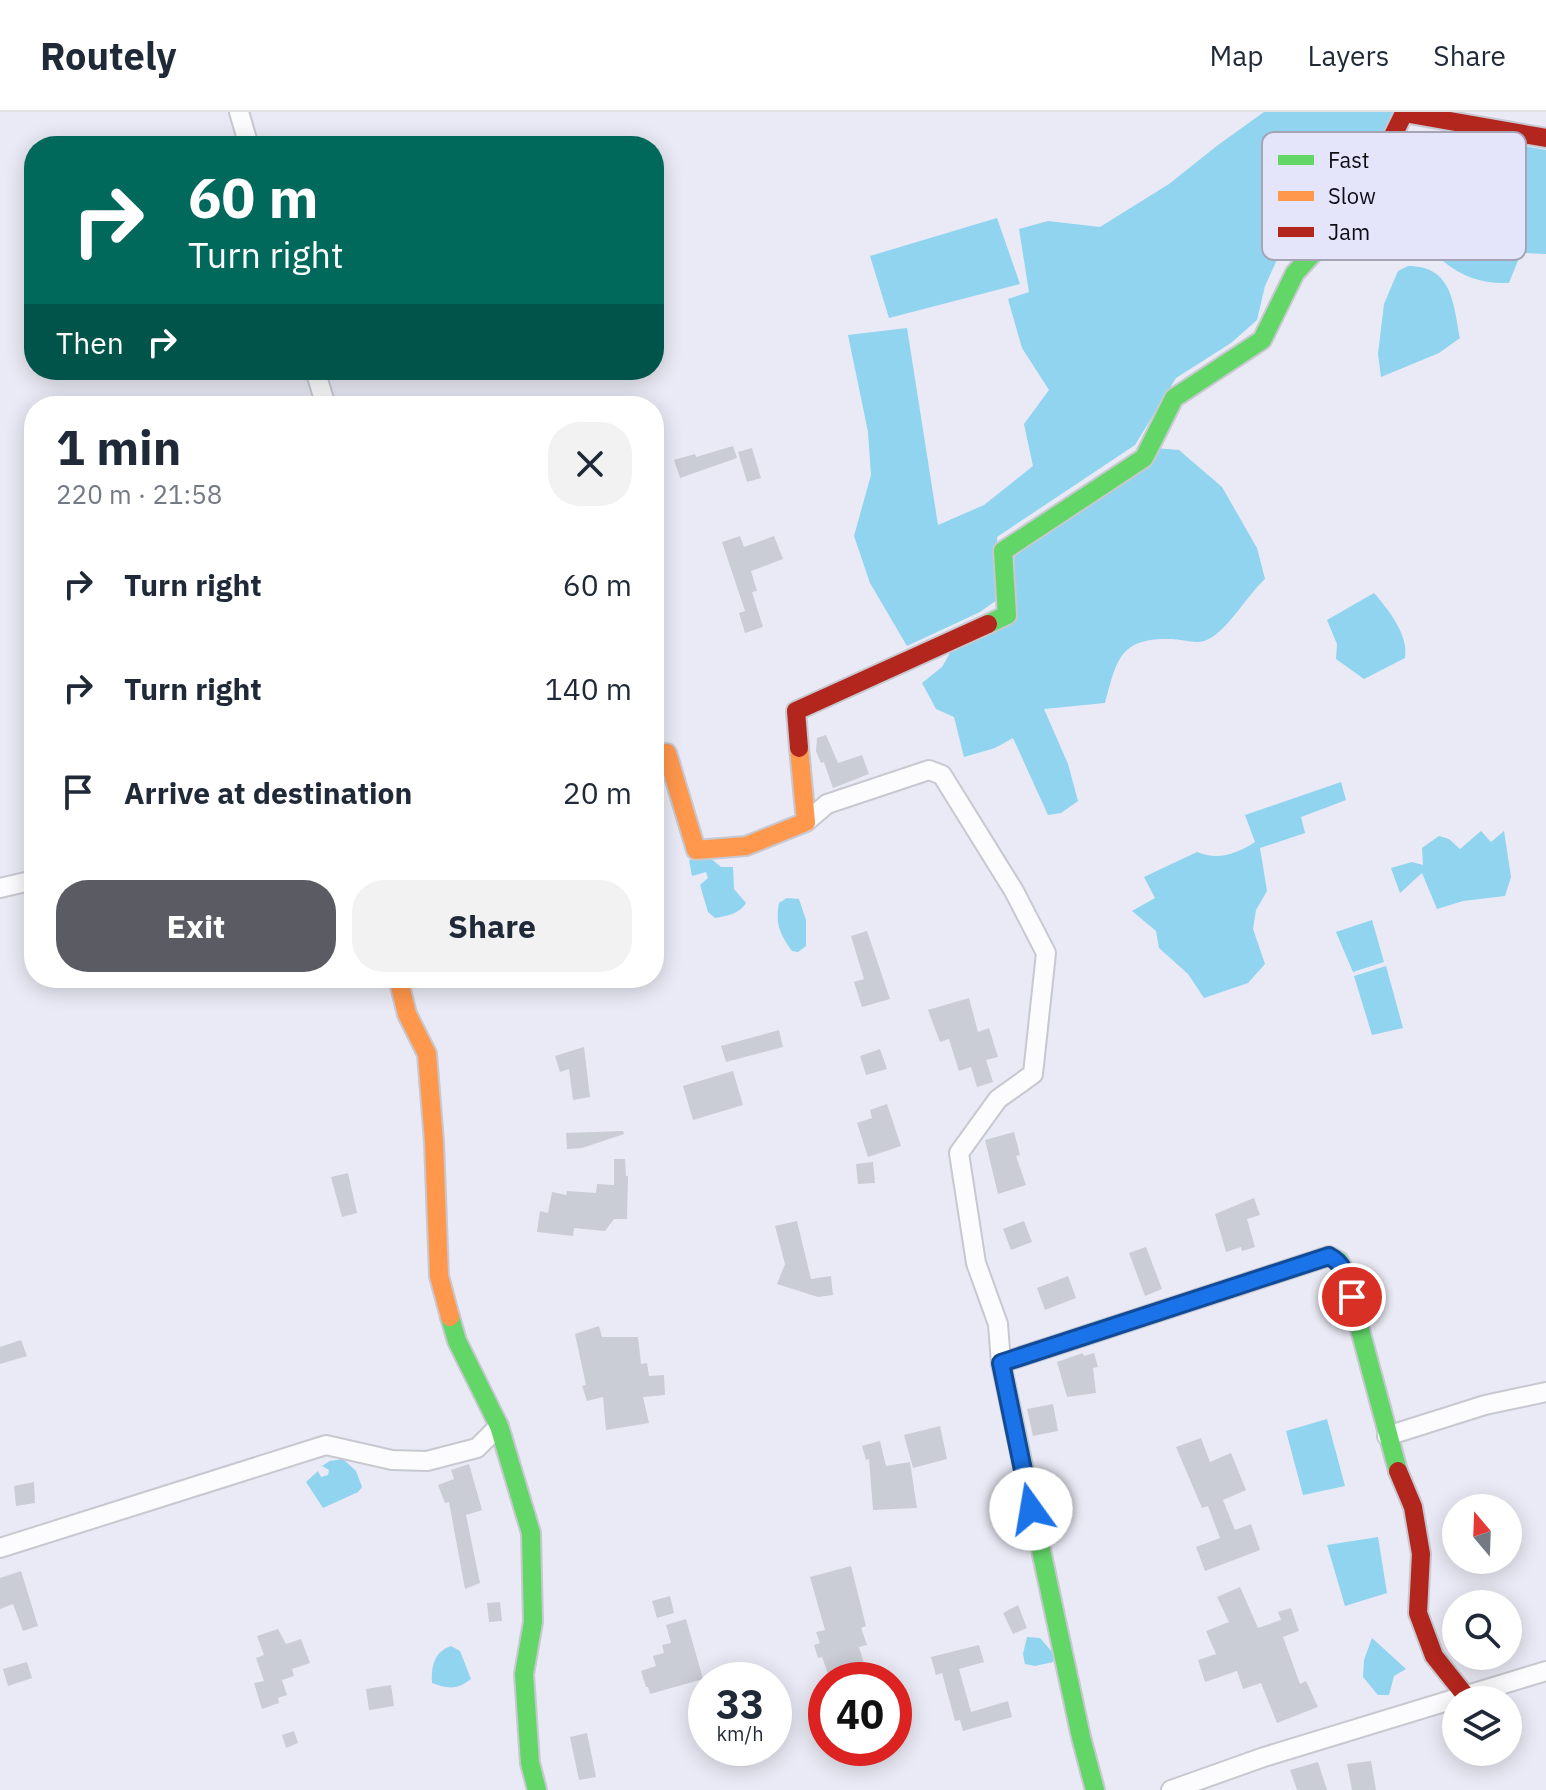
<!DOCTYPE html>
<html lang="en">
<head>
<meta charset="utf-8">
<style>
	:root { --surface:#fff; --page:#f2f2f3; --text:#1f2937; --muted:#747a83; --line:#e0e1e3; --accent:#5a5b63 }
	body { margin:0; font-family:"IBM Plex Sans",sans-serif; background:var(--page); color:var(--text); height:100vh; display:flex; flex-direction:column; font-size:30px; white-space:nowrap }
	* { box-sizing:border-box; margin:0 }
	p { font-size:26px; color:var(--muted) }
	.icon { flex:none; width:44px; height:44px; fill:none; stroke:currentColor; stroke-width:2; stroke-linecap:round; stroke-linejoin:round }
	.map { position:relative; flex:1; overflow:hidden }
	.side { position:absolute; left:24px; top:284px; width:640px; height:592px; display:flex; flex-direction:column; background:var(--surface); border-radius:32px; box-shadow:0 4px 20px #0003 }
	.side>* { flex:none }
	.banner { position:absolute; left:24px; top:24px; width:640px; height:244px; border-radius:32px; box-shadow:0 4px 20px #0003; background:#00695c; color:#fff; overflow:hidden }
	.needle { width:52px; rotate:341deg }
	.controls { position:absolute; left:1442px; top:1382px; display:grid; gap:16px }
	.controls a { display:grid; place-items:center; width:80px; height:80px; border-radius:50%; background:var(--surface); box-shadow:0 4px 20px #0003; font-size:40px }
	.speed { position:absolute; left:688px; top:1550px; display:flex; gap:16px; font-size:40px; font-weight:700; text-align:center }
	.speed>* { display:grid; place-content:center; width:104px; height:104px; border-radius:50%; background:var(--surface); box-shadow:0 4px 20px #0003; line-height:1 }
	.speed small { font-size:20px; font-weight:400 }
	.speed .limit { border:12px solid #d22; background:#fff; color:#111 }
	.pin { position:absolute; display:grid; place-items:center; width:68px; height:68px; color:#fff; margin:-34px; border:4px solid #fff; border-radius:50%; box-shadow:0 2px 8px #0007 }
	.me { position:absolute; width:88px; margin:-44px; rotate:347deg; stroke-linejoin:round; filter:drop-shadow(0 0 6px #0008) }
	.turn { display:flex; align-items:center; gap:28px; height:168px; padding:0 32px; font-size:36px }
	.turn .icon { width:104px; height:104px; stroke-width:2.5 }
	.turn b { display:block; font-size:56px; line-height:68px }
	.then { display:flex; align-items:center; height:76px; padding:0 32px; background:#0003; gap:16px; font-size:30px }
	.round { display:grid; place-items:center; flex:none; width:84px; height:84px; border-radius:32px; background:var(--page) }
	.overview { display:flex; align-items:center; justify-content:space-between; height:136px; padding:0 32px }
	h1 { font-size:48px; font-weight:700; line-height:60px }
	.primary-button { display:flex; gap:16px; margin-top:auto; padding:16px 32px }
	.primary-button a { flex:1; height:92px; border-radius:32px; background:var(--accent); color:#fff; font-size:32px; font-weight:700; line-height:92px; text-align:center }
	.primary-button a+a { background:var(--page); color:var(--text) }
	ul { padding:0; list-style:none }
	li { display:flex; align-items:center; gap:24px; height:104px; padding:0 32px }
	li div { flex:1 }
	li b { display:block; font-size:30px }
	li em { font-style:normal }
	header { display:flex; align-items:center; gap:48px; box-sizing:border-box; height:112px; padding:0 40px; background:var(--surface); border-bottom:2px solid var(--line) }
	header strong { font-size:38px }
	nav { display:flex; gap:44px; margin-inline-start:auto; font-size:28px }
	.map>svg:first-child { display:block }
</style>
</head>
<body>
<header>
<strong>Routely</strong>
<nav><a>Map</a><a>Layers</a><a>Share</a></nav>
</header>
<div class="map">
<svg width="1546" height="1678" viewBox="0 0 1546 1678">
	<rect width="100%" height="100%" fill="#e9eaf5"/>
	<!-- water -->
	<g fill="#90d4ef">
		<path d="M1264,0h131l-50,85 -58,41 -22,48 -8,34 -26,23 -55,35 -41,67 -138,92 4,60 -21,15 -73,34 -37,-63 -16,-47 17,-61 -3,-43 -20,-97 59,-7 31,197 46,-20 49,-39 -9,-42 25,-34 -27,-42 -14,-49 21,-7 -10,-63 29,-8 52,6 69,-43 49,-39z"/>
		<path d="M1518,33l28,5v104l-25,-1 -12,30c-26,1 -47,-6 -66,-22l7,-10 12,2c15,-14 13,-23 7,-41l26,3 15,-11z"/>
		<path d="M997,106l23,66 -131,34 -19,-62z"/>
		<path d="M1408,154c44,0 45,36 52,72l-21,15 -58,24 -3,-23 6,-50 14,-33z"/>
		<path d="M1155,336l24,2 43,37 35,61 8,31c-18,16 -40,56 -61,62 -9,3 -23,-2 -32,-2 -53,-2 -55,21 -67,64l-61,6 24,55 10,37 -17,12 -13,2 -35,-77 -18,10 -31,9 -10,-40 -18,-8 -14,-26 20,-16 16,-28 54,-28 3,-67z"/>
		<path d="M1374,481c14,16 35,42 31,65l-41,21 -28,-20 1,-15 -10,-24z"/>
		<path d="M1341,670l5,18 -45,17 4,16 -45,15 7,43 -11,19 -3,19 12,35 -17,19 -44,15 -16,-24 -29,-26 -3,-17 -24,-20 23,-13 -11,-21 53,-25c21,9 39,2 58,-10l-10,-27z"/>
		<path d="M1481,719l10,11 13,-11 7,46 -6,19 -42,5 -26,8 -15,-36 -22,20 -9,-25 21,-6 11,3 -1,-17 17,-12 10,3 11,10z"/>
		<path d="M708,744l13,11h12l1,22 12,14c-7,11 -19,13 -31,15l-7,-6 -8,-27 8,-7 -2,-6 -14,4 -3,-16z"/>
		<path d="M787,786l12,1 7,21v26l-8,6 -6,-1c-12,-16 -17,-28 -13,-48z"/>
		<path d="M1372,808l12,42 -31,10 -17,-40z"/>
		<path d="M1386,854l17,62 -31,7 -18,-59z"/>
		<path d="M1327,1307l18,67 -42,9 -17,-64z"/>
		<path d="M343,1347l13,12 6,16 -4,5 -35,16 -17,-26 12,-11 3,6 7,-2 1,-5 -7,-4 8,-5z"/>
		<path d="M1378,1425l9,56 -42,13 -18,-61z"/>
		<path d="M1027,1525l13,1 14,16 -1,8 -18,4 -10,-2 -2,-10z"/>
		<path d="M1372,1526l34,31 -12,7 -5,19h-11l-15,-18 1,-17z"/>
		<path d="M451,1534l9,5 11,28c-14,11 -23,10 -39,4 -1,-17 2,-31 19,-37z"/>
	</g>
	<!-- building -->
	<g fill="#cacdd5">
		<path d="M733,334l4,12 -57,20 -6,-18 21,-6 1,3z"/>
		<path d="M752,336l9,30 -14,4 -9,-30z"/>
		<path d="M740,424l4,11 30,-11 9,23 -32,12 6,20 -5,1 11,35 -18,6 -6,-20 6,-2 -23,-69z"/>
		<path d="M826,623l12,28 24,-8 7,19 -36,14 -9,-26 -3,1 -5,-12 1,-13z"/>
		<path d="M867,819l23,68 -28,8 -8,-25 10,-3 -13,-43z"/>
		<path d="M969,886l9,34 11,-4 9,29 -12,3 7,22 -16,5 -6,-20 -12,4 -10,-32 -9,3 -12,-32z"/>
		<path d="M779,918l4,17 -57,15 -5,-16z"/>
		<path d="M584,935l6,50 -17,3 -4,-31 -9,3 -5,-16z"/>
		<path d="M880,937l7,20 -21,6 -6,-19z"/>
		<path d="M733,959l10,34 -50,15 -10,-34z"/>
		<path d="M887,992l14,42 -33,11 -11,-34 15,-5 -2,-8z"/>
		<path d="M623,1019l1,3 -42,14 -15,1 -1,-16z"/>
		<path d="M1014,1020l6,23 -4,1 10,29 -28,9 -13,-54z"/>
		<path d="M614,1047h11l1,17h2l-1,43h-13l-9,12 -31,-3 -1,8 -36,-4 3,-21 8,2 4,-21 14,3 1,-4 29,2 1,-9 17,1z"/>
		<path d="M873,1050l2,21 -17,1 -2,-20z"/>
		<path d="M348,1061l9,40 -15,4 -11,-40z"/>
		<path d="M1254,1086l6,17 -13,4 8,28 -13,4 -1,-4 -15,5 -11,-38z"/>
		<path d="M797,1109l14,58 20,-3 2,19 -15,2 -41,-13 8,-20 -10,-38z"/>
		<path d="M1024,1109l8,21 -21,8 -8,-21z"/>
		<path d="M1146,1135l16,42 -17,7 -16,-43z"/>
		<path d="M1068,1164l8,22 -31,12 -8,-22z"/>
		<path d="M599,1214l3,11h36l3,27 6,-1 2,13 15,-1 1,20 -22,2 6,26 -43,7 -3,-33 -16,4 -5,-15 4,-1 -11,-51z"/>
		<path d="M21,1228l6,16 -27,8v-17z"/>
		<path d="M1083,1241l1,3 10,-3 4,14 -5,1 3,25 -29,4 -10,-35z"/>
		<path d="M1053,1292l5,27 -25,5 -6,-27z"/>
		<path d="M940,1314l7,33 -34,9 -9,-33z"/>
		<path d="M1201,1326l9,24 21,-9 15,37 -23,10 12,30 16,-6 9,26 -55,21 -9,-24 24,-9 -12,-32 -6,2 -26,-61z"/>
		<path d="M880,1329l6,25 24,-4 7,46 -44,2 -4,-51 -3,1 -4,-14z"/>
		<path d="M469,1352l13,46 -16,5 14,68 -15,6 -16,-87 -4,1 -7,-18 16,-6 -3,-9z"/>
		<path d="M34,1370l1,21 -19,3 -2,-20z"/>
		<path d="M851,1454l15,60 -5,2 6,17 -8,2 9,30 -16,3 -2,-7 -20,6 -8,-22 -4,1 -4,-13 6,-2 -4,-11 9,-2 -15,-53z"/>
		<path d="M21,1459l17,55 -15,5 -10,-27 -13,5v-31z"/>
		<path d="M1240,1475l18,41 23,-8 -3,-8 13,-4 8,23 -16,6 17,47 6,-3 12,26 -41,16 -16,-40 -18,6 -6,-18 -32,11 -7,-22 18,-6 -10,-23 23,-9 -12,-25z"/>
		<path d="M670,1484l4,17 -17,5 -5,-17z"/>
		<path d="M500,1490l2,19 -13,1 -2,-19z"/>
		<path d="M1018,1493l9,23 -14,6 -10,-21z"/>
		<path d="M686,1507l17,60 -53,15 -2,-7h-2l-5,-16 15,-5 -3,-10 11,-3 -2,-8 9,-2 -5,-18z"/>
		<path d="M278,1517l8,15 15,-5 9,24 -18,6 2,7 -12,4 5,15 -9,3 1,5 -17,6 -8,-26 10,-2 -8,-23 8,-3 -7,-19z"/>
		<path d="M979,1533l5,17 -25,7 12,43 37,-11 4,16 -49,14 -3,-11 -5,1 -13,-48 -6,2 -5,-18z"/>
		<path d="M27,1550l5,16 -24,8 -5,-17z"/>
		<path d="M391,1573l3,21 -25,4 -3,-21z"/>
		<path d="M294,1619l4,12 -12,5 -4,-13z"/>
		<path d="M587,1621l9,44 -17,3 -9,-43z"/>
		<path d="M1371,1649l5,29h-24l-5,-26z"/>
		<path d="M1318,1650l9,28h-30l-7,-20z"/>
	</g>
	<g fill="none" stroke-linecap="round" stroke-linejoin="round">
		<!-- street casing -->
		<g stroke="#c7c8d0" stroke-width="22">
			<g id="street">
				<path d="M239,0l10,34"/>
				<path d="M315,258l11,36"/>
				<path d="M806,710l21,-18 102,-34 13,5 72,116 32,62 -13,121 -35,25 -39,54 17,110 22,61 3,39"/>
				<path d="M0,776l34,-8"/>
				<path d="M1387,1324l98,-31 61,-13"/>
				<path d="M0,1436l326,-103 66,15 35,1 50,-13 22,-22"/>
				<path d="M1171,1678l93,-33 282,-86"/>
			</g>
		</g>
		<!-- fast casing -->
		<g stroke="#c7c8d0" stroke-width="22">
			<g id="fast">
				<path d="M988,512l19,-9 -4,-64 141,-93 30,-60 88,-58 33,-67 42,-46"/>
				<path d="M450,1205l7,24 42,85 32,107 2,89 -9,52 6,89 7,27"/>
				<path d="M1095,1678l-14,-53 -80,-374 328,-107 10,5 5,9 54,201"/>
			</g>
		</g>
		<!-- slow casing -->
		<g stroke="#c7c8d0" stroke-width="22">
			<g id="slow">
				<path d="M654,644l13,-3 29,97 50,-4 60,-24 -7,-74"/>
				<path d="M398,866l9,36 20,40 7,88 5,134 11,41"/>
			</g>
		</g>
		<!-- jam casing -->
		<g stroke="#c7c8d0" stroke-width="22">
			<g id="jam">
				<path d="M1337,115l24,-26 43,-88 142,25"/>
				<path d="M799,636l-3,-37 192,-87"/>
				<path d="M1398,1359l15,36 8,47 -3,59 16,43 31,39"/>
			</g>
		</g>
		<!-- street -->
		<use href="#street" stroke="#fcfcfe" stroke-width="18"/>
		<!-- fast -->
		<use href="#fast" stroke="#63d668" stroke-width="18"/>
		<!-- slow -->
		<use href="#slow" stroke="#ff974d" stroke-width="18"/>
		<!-- jam -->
		<use href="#jam" stroke="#b3261e" stroke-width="18"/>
	</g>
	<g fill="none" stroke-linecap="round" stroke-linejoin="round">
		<!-- route casing -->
		<g stroke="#114b97" stroke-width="20">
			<path id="route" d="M1031,1397l-30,-146 328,-107c17,9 18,24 23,41"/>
		</g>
		<!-- route -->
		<use href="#route" stroke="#1a73e8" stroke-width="14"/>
	</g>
	<!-- legend -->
	<rect x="1262" y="20" width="264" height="128" rx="12" fill="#e4e5fa" stroke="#a4a4b5" stroke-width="2"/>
	<rect x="1278" y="43" width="36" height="10" fill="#63d668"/>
	<rect x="1278" y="79" width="36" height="10" fill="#ff974d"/>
	<rect x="1278" y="115" width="36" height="10" fill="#b3261e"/>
	<g font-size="22" fill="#0d0e14">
		<text x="1328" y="56">Fast</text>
		<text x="1328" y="92">Slow</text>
		<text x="1328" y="128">Jam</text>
	</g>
</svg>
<div class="controls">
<a><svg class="needle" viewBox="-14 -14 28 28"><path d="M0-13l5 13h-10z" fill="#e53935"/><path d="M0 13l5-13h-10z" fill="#747a83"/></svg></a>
<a><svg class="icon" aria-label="search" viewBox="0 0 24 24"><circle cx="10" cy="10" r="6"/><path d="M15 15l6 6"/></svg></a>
<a><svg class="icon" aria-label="layers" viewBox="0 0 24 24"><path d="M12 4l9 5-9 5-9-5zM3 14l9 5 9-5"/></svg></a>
</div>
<div class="speed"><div>33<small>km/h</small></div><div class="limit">40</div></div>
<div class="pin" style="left:1352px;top:1185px;background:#d93025"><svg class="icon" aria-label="arrive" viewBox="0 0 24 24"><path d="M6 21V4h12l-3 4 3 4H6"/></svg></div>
<svg class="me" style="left:1031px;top:1397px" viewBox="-20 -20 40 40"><circle r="19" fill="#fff"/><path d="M0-13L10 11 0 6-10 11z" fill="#1a73e8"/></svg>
<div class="banner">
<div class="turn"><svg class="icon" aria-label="right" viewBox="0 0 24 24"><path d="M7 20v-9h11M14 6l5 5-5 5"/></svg><div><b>60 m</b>Turn right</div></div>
<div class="then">Then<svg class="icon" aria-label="right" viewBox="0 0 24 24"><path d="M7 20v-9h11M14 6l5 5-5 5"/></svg></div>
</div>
<section class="side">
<div class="overview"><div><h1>1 min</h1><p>220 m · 21:58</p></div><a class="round"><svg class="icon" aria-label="close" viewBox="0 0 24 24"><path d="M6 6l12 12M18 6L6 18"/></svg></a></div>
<ul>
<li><svg class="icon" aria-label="right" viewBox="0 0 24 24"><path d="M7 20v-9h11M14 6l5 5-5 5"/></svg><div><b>Turn right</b></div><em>60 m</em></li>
<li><svg class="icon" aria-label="right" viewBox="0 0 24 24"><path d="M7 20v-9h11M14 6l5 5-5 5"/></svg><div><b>Turn right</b></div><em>140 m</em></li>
<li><svg class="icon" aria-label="arrive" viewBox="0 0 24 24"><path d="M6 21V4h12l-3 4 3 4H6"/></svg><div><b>Arrive at destination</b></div><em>20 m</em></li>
</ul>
<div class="primary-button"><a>Exit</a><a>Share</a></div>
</section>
</div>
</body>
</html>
